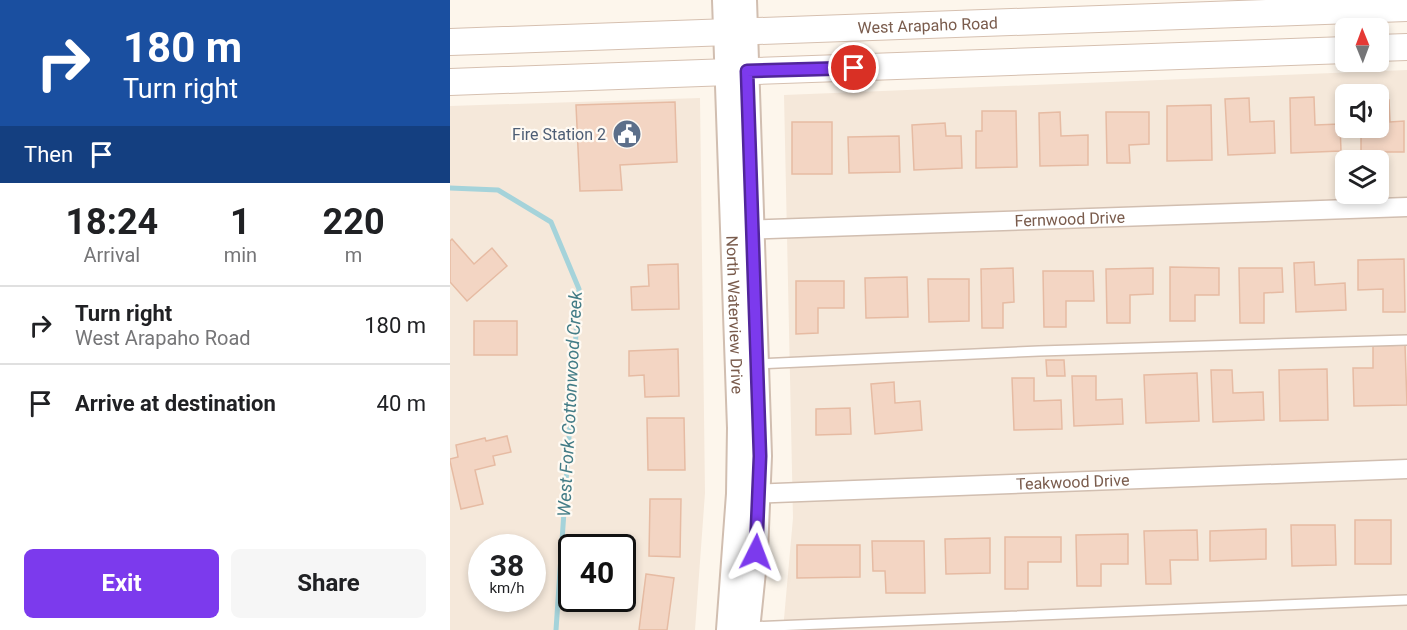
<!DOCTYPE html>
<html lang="en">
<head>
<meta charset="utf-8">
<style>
	:root { --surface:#fff; --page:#f6f6f6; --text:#202124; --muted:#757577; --line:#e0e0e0; --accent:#7c3aed }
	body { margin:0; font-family:Roboto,sans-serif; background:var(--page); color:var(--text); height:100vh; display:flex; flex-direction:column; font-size:22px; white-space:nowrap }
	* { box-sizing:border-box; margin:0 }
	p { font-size:20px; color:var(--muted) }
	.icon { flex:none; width:33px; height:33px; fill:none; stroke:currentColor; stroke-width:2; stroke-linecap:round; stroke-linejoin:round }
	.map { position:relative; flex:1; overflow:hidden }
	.details { display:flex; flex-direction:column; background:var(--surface); width:450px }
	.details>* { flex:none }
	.banner { background:#1a4fa0; color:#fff; overflow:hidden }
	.needle { width:39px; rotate:359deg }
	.buttons { position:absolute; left:885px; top:18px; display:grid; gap:12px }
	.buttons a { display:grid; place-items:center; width:54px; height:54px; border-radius:9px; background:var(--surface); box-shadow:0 3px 9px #0003; font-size:30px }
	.speed { position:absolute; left:18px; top:534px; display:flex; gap:12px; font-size:30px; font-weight:700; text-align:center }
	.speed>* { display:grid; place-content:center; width:78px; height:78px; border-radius:50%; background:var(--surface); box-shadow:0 3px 9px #0003; line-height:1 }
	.speed small { font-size:15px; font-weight:400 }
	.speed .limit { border:3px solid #111; border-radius:9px; background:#fff; color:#111 }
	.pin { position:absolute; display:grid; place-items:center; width:51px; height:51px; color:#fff; margin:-26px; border:3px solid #fff; border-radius:50%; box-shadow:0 2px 6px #0007 }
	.me { position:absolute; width:66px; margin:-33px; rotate:3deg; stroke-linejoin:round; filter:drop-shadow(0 0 4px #0008) }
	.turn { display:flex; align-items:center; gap:21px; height:126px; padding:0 24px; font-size:27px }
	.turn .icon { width:78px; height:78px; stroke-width:2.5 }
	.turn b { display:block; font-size:42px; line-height:51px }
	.then { display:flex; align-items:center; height:57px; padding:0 24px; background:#0003; gap:12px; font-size:22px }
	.eta { display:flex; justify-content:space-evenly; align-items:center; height:102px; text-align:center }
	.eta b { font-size:36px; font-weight:700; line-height:42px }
	.button { display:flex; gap:12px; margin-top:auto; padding:12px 24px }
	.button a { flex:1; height:69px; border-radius:9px; background:var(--accent); color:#fff; font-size:24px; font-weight:700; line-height:69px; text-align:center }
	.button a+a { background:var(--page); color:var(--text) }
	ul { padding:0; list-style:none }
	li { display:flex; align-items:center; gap:18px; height:78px; padding:0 24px; border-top:2px solid var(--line) }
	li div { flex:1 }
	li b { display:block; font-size:22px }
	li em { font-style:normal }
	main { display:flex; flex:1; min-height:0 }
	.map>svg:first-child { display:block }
</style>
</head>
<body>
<main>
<section class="details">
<div class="banner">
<div class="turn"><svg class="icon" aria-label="right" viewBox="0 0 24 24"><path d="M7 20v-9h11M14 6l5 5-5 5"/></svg><div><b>180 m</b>Turn right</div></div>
<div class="then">Then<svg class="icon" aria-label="arrive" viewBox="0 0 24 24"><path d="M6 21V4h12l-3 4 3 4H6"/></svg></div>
</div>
<div class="eta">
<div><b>18:24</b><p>Arrival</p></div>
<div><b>1</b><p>min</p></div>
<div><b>220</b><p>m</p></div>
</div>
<ul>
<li><svg class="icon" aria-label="right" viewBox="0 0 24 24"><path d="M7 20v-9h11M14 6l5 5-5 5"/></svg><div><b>Turn right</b><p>West Arapaho Road</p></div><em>180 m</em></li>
<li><svg class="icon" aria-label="arrive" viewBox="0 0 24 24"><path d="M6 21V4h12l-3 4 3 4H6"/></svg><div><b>Arrive at destination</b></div><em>40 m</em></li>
</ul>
<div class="button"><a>Exit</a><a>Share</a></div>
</section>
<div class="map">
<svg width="957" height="630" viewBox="0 0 957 630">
	<rect width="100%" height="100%" fill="#fdf6ec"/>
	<!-- residential -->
	<g fill="#f5e8da" fill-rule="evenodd">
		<path d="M957,70v560h-624l10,-112 -9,-423zM896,94h32v34h-32zM896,160h32v34h-32z"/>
		<path d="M250,98l5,395 -10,137h-245v-524zM32,548h50v50h-50zM122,548h50v50h-50z"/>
	</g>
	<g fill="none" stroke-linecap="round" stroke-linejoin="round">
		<!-- stream -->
		<path stroke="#a5d3da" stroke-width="5" d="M0,188l48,2 53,32 28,67 -23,341"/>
	</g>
	<!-- building -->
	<g fill="#f3d5c3" stroke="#e6bba3" stroke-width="1.5">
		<path d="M864,97l1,28 25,-1 1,27 -50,2 -1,-55z"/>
		<path d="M799,98l1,24 24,-1 1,32 -47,2 -3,-56z"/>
		<path d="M928,100h11l1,22 14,-1v31h-43v-24h17z"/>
		<path d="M225,102l2,60 -57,3 2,25 -42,1 -4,-86z"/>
		<path d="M761,105l1,55 -45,1v-55z"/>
		<path d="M532,111h34l1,56 -41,1v-37h6z"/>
		<path d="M610,112l1,24 27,-1v30l-48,1 -1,-53z"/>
		<path d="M656,112h43v32l-20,1 1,18h-23z"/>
		<rect x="342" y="122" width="40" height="52"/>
		<path d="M495,123l1,13h15l1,32 -48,2 -2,-45z"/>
		<path d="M449,136l1,36 -51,1 -1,-36z"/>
		<path d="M2,239l22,25 18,-16 15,18 -40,35 -17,-19v-41z"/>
		<path d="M954,259l1,53h-22v-23l-25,1v-30z"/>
		<path d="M864,262l1,23 30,-2 1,27 -50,2 -2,-49z"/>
		<path d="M228,264l1,45 -47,1 -1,-23 18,-1 -1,-21z"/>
		<path d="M720,267l49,1v27h-24v26h-25z"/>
		<path d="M563,268l1,34 -11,1v25h-21l-1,-59z"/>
		<path d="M703,268v26l-23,1v28h-23l-1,-54z"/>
		<path d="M789,268h43l1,24 -19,1v30h-24z"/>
		<path d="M593,271h50l1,30h-28v26h-22z"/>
		<path d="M457,277l1,40 -42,1 -1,-40z"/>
		<path d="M478,279h41v42l-40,1z"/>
		<path d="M346,281h48v27h-26v25l-22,1z"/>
		<rect x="24" y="321" width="43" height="34"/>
		<path d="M955,345l2,60 -53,1 -1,-38h20v-22z"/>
		<path d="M228,349l1,47 -34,1 -1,-22 -15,1v-25z"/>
		<path d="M596,360h18l1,16h-18z"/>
		<path d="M877,369l1,51 -48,1 -1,-51z"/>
		<path d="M761,370h21l1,23 30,-1 1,28 -51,2z"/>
		<path d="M747,373l2,48 -53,2 -2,-48z"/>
		<path d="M622,376h24v24l26,-1 1,25 -49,2z"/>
		<path d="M562,378h22v23l27,-1 1,29 -48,1z"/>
		<path d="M444,382l1,21 25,-2 2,29 -47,4 -4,-50z"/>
		<path d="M400,408l1,26 -35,1v-26z"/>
		<path d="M197,418h37l1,52h-37z"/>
		<path d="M57,436l4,16 -18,4 2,9 -20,5 8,34 -22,5 -11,-48v-2l8,-2 -2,-12 29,-7 1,3z"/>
		<path d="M200,499h31l-1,58 -31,-1z"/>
		<rect x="905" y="520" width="36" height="44"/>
		<path d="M841,525h44l1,40 -44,1z"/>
		<path d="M816,529v30l-56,2v-30z"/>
		<path d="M747,530l1,30h-28l1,24h-25l-2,-53z"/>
		<path d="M678,534v30h-27v22h-24l-1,-51z"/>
		<path d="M555,537h56v25h-33v27h-23z"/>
		<path d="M540,538v35l-44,1 -1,-35z"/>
		<path d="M422,541h52l1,52h-39l-1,-22h-12z"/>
		<path d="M347,545h63v32l-63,1z"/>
		<path d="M196,574l28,4 -7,52h-28z"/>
	</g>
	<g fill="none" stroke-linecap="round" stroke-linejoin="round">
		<!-- service casing -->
		<g stroke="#d1beb0" stroke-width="12">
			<g id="service">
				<path d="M307,364l282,-13 368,-11"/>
				<path d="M298,627l659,-27"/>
			</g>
		</g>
		<!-- minor casing -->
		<g stroke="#d1beb0" stroke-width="21">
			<g id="minor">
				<path id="s1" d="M290,230l667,-23"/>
				<path id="s2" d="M296,494l661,-25"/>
			</g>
		</g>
		<!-- tertiary casing -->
		<g stroke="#d1beb0" stroke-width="26">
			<g id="tertiary">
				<path id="s3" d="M274,0l15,428 -1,66 -10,136"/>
				<path d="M295,0l15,456 -4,96 -8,78"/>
			</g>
		</g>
		<!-- secondary casing -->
		<g stroke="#d6c0b0" stroke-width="28">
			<g id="secondary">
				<path id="s4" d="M0,42l957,-34"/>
				<path d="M928,48l29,-1"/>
				<path d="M0,82l896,-32"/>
			</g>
		</g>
		<!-- service -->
		<use href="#service" stroke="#fff" stroke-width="9"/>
		<!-- minor -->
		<use href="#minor" stroke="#fff" stroke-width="18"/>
		<!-- tertiary -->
		<use href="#tertiary" stroke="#fff" stroke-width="22"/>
		<!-- secondary -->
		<use href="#secondary" stroke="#fff" stroke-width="26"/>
	</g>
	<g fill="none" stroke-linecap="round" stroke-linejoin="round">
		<!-- route casing -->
		<g stroke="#51269a" stroke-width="15">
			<path id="route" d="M306,552l4,-96 -13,-385 107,-3"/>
		</g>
		<!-- route -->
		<use href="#route" stroke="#7c3aed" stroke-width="10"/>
	</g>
	<!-- icons -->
	<defs>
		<g id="civic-disc" transform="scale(1.5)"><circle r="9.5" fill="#5c6f8a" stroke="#fffaf3"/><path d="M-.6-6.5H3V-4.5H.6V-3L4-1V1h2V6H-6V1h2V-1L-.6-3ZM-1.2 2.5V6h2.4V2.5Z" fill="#fff"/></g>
	</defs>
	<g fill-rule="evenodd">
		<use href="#civic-disc" x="177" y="134"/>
	</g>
	<g text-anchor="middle" stroke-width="4.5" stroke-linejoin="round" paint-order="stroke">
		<!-- street labels -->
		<g font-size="16" fill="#7a5c4d" stroke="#fffaf3">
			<text dy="6" stroke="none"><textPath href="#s4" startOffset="478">West Arapaho Road</textPath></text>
			<text dy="6" stroke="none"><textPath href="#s1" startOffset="330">Fernwood Drive</textPath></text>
			<text dy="6" stroke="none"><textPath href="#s3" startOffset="315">North Waterview Drive</textPath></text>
			<text dy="6" stroke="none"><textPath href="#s2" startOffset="327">Teakwood Drive</textPath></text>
		</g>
		<!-- service labels -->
		<g font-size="16" fill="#4e5e75" stroke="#fffaf3" text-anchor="end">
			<text x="156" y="140">Fire Station 2</text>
		</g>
		<!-- water labels -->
		<g font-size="18" font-style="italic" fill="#437c86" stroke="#fffaf3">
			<text transform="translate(120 404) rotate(-87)" y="6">West Fork Cottonwood Creek</text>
		</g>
	</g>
</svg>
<div class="buttons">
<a><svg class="needle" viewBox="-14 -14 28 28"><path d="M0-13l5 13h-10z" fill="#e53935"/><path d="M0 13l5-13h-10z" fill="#757577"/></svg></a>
<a><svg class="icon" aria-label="sound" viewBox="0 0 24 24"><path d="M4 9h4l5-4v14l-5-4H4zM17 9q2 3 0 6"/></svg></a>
<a><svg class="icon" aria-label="layers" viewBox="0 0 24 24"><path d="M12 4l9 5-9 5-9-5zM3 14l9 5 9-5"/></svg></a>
</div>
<div class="speed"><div>38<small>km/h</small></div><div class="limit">40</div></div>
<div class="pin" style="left:404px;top:68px;background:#d93025"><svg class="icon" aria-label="arrive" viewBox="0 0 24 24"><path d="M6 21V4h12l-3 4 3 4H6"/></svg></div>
<svg class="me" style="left:306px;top:552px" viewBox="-20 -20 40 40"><path d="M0-17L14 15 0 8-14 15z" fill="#7c3aed" stroke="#fff" stroke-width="4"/></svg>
</div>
</main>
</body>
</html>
